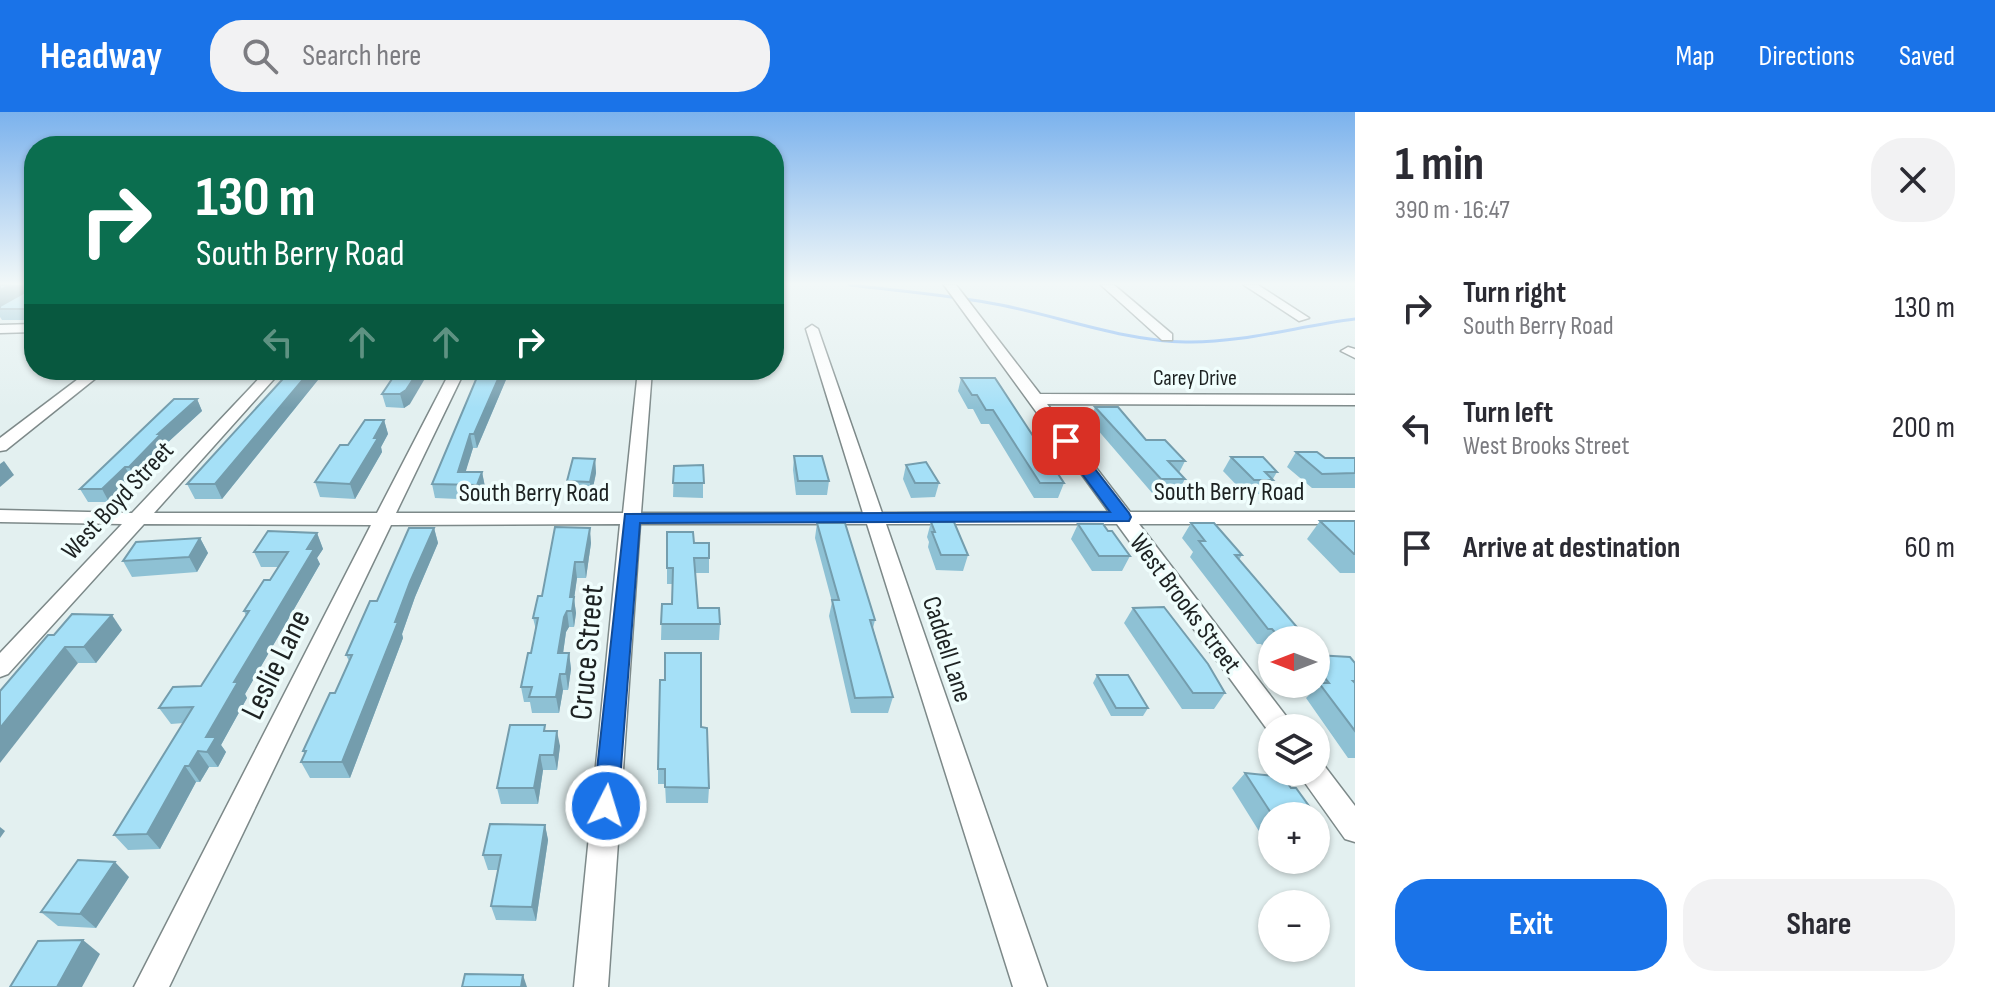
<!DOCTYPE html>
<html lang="en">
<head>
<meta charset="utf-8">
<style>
	:root { --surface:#fff; --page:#f2f2f3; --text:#2b2b33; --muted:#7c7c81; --accent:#1a73e8 }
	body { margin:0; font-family:"Sofia Sans Condensed",sans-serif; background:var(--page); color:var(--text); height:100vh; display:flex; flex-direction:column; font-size:30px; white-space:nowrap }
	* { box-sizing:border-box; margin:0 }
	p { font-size:26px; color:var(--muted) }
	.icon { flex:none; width:44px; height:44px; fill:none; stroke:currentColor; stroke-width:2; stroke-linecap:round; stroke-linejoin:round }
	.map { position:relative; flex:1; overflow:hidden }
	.sheet { display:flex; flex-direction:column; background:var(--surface); width:640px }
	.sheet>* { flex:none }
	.hud { position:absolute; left:24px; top:24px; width:760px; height:244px; border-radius:32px; box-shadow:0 2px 6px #0004; background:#0b6e4f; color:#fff; overflow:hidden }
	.needle { width:52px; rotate:270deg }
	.fabs { position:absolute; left:1258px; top:514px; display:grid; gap:16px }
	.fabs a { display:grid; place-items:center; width:72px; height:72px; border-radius:50%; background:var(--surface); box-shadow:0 2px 6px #0004; font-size:40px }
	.pin { position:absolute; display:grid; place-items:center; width:68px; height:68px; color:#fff; margin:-34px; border-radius:16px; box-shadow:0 4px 12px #0006 }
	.me { position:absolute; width:88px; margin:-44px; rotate:5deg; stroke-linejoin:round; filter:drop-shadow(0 0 6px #0008) }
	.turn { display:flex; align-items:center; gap:28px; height:168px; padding:0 40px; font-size:36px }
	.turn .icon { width:104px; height:104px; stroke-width:2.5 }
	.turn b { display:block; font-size:56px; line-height:68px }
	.lanes { display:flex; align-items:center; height:76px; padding:0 40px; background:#0003; justify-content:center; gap:40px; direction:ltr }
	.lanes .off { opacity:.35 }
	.round { display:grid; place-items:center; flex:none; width:84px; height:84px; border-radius:32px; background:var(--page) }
	.summary { display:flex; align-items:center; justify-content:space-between; height:136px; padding:0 40px }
	h1 { font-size:48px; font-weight:700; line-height:60px }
	.button { display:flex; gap:16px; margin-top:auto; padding:16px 40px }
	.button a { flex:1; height:92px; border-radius:32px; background:var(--accent); color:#fff; font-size:32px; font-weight:700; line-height:92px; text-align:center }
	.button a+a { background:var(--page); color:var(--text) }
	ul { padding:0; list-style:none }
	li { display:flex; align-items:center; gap:24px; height:120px; padding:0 40px }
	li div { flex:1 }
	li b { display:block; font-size:30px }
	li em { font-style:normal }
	header { display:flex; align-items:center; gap:48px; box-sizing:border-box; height:112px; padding:0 40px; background:var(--accent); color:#fff }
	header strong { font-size:38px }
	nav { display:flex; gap:44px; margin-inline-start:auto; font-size:28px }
	.search { width:560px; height:72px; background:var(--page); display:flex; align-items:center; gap:20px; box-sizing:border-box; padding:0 28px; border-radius:32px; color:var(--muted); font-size:30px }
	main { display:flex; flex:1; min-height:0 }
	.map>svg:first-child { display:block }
</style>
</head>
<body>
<header>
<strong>Headway</strong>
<div class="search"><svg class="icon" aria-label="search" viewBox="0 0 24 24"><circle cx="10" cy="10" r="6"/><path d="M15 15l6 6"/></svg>Search here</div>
<nav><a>Map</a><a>Directions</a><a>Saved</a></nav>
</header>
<main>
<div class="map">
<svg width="1355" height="875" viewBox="0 0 1355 875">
	<rect width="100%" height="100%" fill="#e3f0f0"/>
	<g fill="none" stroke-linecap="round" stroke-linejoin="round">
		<!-- stream -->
		<path stroke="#79b0f4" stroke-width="3" d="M850,173c50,6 102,10 151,20 61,12 123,36 185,37 58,1 112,-16 169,-23"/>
		<!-- minor casing -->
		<g stroke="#7d8989" stroke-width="3">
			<g id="minor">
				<path d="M944,173h12l84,109 315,1v10l-308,-1 83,108h225v12h-216l150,196 4,8h-21v8l-155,-212h-231l161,463h-34l-146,-463h-227l-32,463h-34l46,-463 -229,1 -222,462h-35l237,-462 -227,-1 -136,150 -8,3v-24l122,-129 -122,-2v-12l132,3 135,-143h15l-128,143h223l74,-143h14l-69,143h227l15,-143h14l-11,143h222l-57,-184 6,-4 6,4 64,184 227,-1z"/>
				<path d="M1101,173h13l58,49v6h-10z"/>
				<path d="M1244,173h14l51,33 -10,3z"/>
				<path d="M34,212v8l-34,1v-8z"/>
				<path d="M1348,235l7,2v9l-14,-7z"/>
				<path d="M90,258h16l-100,80 -6,1v-13z"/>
				<path d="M1316,649l7,3 32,42v36l-10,-3 -42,-59 -4,-8h17z"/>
			</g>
		</g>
		<!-- minor -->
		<use href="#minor" fill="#fff" fill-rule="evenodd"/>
	</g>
	<!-- wall -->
	<g fill="#8ec1d4">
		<path d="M0,173h34v35h-32l-2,-3z"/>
		<path d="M208,258h36l-9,8h-24z"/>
		<path d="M291,258h35l-104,129h-27l-8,-15z"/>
		<path d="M398,258l12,34 -6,4 -18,-1 -4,-13z"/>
		<path d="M508,263l-31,73h-4l-8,24h17l3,15 -5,13 -45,-2 -3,-14z"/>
		<path d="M961,266l103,105 -6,15h-24l-45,-74h-8l-8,-15h-5l-10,-18z"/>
		<path d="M197,287l5,12 -36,33 1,2 -31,33h-4l-23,23h-21l-8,-13z"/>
		<path d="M1095,295l51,33 39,21 -6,12 6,6 -8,15h-24l-63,-73z"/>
		<path d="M384,308l4,14 -7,13 1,5 -27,47 -35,-2 -5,-15 33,-37z"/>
		<path d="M1296,340l29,6h30v30h-43l-25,-21z"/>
		<path d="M794,344l35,25 -2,14h-31l-3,-25z"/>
		<path d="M1231,345l46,15 -13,22h-19l-22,-23z"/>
		<path d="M595,347l1,14 -5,24 -23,-1 -1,-15z"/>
		<path d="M703,353v33l-30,-1 1,-31z"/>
		<path d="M906,353l33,18 -4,14 -24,1 -8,-19z"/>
		<path d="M1320,409h35v52h-15l-33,-34z"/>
		<path d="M931,410l37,33 -5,16 -27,-1 -8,-23 1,-5 -2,-5z"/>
		<path d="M817,411l58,97 -2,8 20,69 -5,16h-37l-22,-97 3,-14 -17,-64z"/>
		<path d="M1191,411l51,32 -3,5 69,80h-36v17l-11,-13h-4l-67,-87 3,-5 -11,-14z"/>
		<path d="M1078,412l52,32 -8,15h-30l-21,-32z"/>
		<path d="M434,416l4,15 -23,54 -13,37 1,4 -53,140h-40l-9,-16 4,-7 -2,-4 32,-58 14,-32 -3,-6 31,-54z"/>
		<path d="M667,420l27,11 15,15v15h-14l3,35 22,16 -1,16h-58l1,-36h10v-20h-5z"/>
		<path d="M317,421l6,16 -6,9 3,6 -75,130 2,4 -26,47 5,7 -8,15h-9l-9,15h-4l-36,67 -32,1 -14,-15 70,-112 -13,1 -12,-16 42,-22 45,-70 -2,-5 26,-31 8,-13h-17l-7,-15z"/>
		<path d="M200,426l8,15 -11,19 -65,5 -9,-16z"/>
		<path d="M591,431l-5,35h-9l-3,21 2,14 -2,14h-5l-3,5 -3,21h6l2,16 -3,21h-5l-4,23h-27l-2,-11h-6l-3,-15 10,-34 5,-23 -3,-12 9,-22z"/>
		<path d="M1133,496l92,85 -11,16h-32l-58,-86z"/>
		<path d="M122,518l-26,33h-18l-24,-28z"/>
		<path d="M1316,543l39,8v95h-7l-42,-60 5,-5 -7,-9h12z"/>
		<path d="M1097,563l51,33 -5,8h-32l-18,-33z"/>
		<path d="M701,615l8,61 -1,15h-42l-1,-19h-7v-15z"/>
		<path d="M546,619l14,15 -3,24h-14l-5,34h-37l-4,-16z"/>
		<path d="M1245,661l46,15 26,29 -1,2v-3h-44v28h-5l-35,-56z"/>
		<path d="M545,713l3,15 -12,81 -40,-1 -5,-14 7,-36h-10l-5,-15z"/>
		<path d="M129,765l-33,51 -38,-2 -17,-14z"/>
	</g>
	<!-- shaded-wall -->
	<g fill="#749dad">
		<path d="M10,173h24v2l-34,19v-16z"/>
		<path d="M34,193v15l-1,1 -7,-12z"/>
		<path d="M232,258h12l-9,8z"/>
		<path d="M311,258h15l-104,129 -7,-15z"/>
		<path d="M419,258h11l-20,34 -6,4 -4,-14z"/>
		<path d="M502,258h5l1,5 -31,73 -3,-14z"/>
		<path d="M197,287l5,12 -36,33 1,2 -31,33 -7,-12 29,-33z"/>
		<path d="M384,308l4,14 -7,13 1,5 -27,47 -5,-15z"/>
		<path d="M470,322l3,14 -12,39 -3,-15z"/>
		<path d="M595,347l1,14 -5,24 -1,-15z"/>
		<path d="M4,349l10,14 -14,12v-23z"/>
		<path d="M125,355l7,12 -23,23 -7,-13z"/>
		<path d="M482,360l3,15 -5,13 -3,-15z"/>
		<path d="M434,416l4,15 -23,54 -13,37 1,4 -53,140 -8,-16 68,-180z"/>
		<path d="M590,416l1,15 -5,35 -2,-16z"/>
		<path d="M317,421l6,16 -6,9 3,6 -75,130 2,4 -26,47 5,7 -8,15 -11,-15 -1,-15 28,-55z"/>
		<path d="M200,426l8,15 -11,19 -8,-15z"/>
		<path d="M575,450l2,16 -3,21 2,14 -2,14 -4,-30z"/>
		<path d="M567,499l2,16 -3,5 -5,36 -3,-15 6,-36z"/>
		<path d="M112,503l10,15 -26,33 -12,-16z"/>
		<path d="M65,535l13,16 -78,100v-35z"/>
		<path d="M569,541l2,16 -3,21 -2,-16z"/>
		<path d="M560,562l3,16 -4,23 -3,-16z"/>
		<path d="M557,619l3,15 -3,24 -3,-15z"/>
		<path d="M198,639l11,16 -9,15 -11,-16z"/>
		<path d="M540,643l3,15 -5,34 -4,-16z"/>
		<path d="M185,654l11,16 -36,67 -13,-15z"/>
		<path d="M545,713l3,15 -12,81 -4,-14z"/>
		<path d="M0,715l5,4 -5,7z"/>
		<path d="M115,750l14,15 -33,51 -16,-14z"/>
		<path d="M83,828l17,14 -18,33h-25z"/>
		<path d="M523,863l4,12h-6z"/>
	</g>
	<!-- building -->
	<g fill="#a5e0f7" stroke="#749dad" stroke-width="2">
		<path d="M0,173h10l-10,5z"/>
		<path d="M29,173h5v20l-8,4h-26v-3l29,-16z"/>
		<path d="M291,258h20l-96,114h-28z"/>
		<path d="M398,258h21l-13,20 -6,4h-18z"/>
		<path d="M480,258h22l-28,64h-4l-12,38h24l-5,13 -45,-1z"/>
		<path d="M961,266h34l69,105h-24l-47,-73h-7l-9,-15h-5z"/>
		<path d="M174,287h23l-39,35h3l-32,33h-4l-23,22h-22z"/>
		<path d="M1095,295h23l28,33h19l20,21h-17l17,18h-24z"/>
		<path d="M365,308h19l-10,18h4l-28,46 -35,-2 25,-37h8z"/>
		<path d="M1296,340h21l8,6h30v15l-33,1z"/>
		<path d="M794,344h28l7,25h-31z"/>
		<path d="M1231,345h32l14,15h-12l8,8h-19z"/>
		<path d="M573,346l22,1 -5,23 -23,-1z"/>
		<path d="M926,350l13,21h-24l-9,-18z"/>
		<path d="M703,353l1,18h-31l1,-17z"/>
		<path d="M1320,409h35v33h-1z"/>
		<path d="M931,410h23l14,33h-27l-9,-23h3z"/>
		<path d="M817,411h28l30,97h-5l23,77 -38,1 -23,-98h7z"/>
		<path d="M1191,411h23l28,32h-7l73,85h-26l-10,-11h-4l-69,-88h6z"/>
		<path d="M1078,412h25l5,7h4l18,25h-31z"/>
		<path d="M555,415l35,1 -6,34h-9l-5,35h4l-2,14h-5l-3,6 -6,36h11l-3,21h-6l-4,23h-27l3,-10h-11l7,-34h3l7,-35h-5l5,-22h4z"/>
		<path d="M409,416h25l-24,54 -15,40h3l-56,140h-41l5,-11h-3l27,-58h5l17,-38h-6l24,-54h7z"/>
		<path d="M268,419l49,2 -10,16h7l-80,133h4l-32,55h10l-9,15 -9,-1 -9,15h-4l-38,68 -33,1 79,-128 -34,1 14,-21 28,-1 48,-75h-5l20,-31h6l18,-28h-34z"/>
		<path d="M667,420h26l1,11h15v15h-15l4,50h21l1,16h-59l1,-20h10l1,-36h-6z"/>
		<path d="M200,426l-11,19 -66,4 13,-19z"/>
		<path d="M1164,495l44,57 17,29h-32l-60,-85z"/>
		<path d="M72,502l40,1 -28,32h-19l-65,81v-37l48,-56h6z"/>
		<path d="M665,541h36v74l6,1 2,60 -44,-1v-18h-7l2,-89h5z"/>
		<path d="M1316,543l34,2 5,6v18h-2l2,2v48l-36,-48h10l-13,-16z"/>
		<path d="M1097,563h31l20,33h-32z"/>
		<path d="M510,613h35l-1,6h13l-3,24h-14l-6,33h-37z"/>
		<path d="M1245,661l38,4 8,11h5l21,29h-1v-1h-43z"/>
		<path d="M1316,710l6,8h-6z"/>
		<path d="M490,712l55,1 -13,82 -41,-1 10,-51h-18z"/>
		<path d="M78,748l37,2 -35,52 -39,-2z"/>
		<path d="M83,828l-26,47h-47l28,-46z"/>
		<path d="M465,862l58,1 -2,12h-59z"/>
	</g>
	<!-- sky -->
	<linearGradient id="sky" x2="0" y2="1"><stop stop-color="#7bb2ed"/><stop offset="0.58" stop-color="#f2f8f8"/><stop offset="1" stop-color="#f2f8f8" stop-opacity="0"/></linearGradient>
	<rect width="1355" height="296" fill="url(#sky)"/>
	<!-- route -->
	<path fill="#1a73e8" stroke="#114b97" stroke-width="2" d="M1066,325l5,1 58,75 2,4 -2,4 -489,2 -22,283 -3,8 -9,4 -9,-4 -4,-8 32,-292 485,-2 -52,-71z"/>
	<g text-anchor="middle" stroke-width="7" stroke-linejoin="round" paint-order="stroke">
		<!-- far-street labels -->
		<g font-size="22" fill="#1d2222" stroke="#f0fefd">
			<text x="1195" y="273">Carey Drive</text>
		</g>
		<!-- street labels -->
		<g font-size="26" fill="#1d2222" stroke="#f0fefd">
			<text x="1229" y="388">South Berry Road</text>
			<text x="534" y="389">South Berry Road</text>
			<text transform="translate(117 388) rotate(-47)" y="9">West Boyd Street</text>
			<text transform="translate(1186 491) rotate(53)" y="9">West Brooks Street</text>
			<text transform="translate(948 537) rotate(72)" y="9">Caddell Lane</text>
		</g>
		<!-- near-street labels -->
		<g font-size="32" fill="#1d2222" stroke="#f0fefd">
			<text transform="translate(586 540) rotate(-85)" y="11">Cruce Street</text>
			<text transform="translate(275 552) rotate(-64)" y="11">Leslie Lane</text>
		</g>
	</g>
</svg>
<div class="fabs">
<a><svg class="needle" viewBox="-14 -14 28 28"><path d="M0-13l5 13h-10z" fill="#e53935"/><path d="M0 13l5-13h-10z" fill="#7c7c81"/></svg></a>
<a><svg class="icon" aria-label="layers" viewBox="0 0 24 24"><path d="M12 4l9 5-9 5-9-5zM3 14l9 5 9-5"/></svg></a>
<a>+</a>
<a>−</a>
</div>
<div class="pin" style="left:1066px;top:329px;background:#d93025"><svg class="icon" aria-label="arrive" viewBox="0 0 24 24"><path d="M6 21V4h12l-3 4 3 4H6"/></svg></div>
<svg class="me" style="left:606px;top:694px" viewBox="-20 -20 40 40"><circle r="17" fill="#1a73e8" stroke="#fff" stroke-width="3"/><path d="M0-11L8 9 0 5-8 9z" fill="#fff"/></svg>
<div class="hud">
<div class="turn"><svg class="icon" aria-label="right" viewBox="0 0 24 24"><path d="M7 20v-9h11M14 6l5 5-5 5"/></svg><div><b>130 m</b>South Berry Road</div></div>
<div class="lanes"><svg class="icon off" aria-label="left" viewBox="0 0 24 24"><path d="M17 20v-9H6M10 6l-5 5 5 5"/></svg><svg class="icon off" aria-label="ahead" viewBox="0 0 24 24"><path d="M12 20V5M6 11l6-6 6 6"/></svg><svg class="icon off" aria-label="ahead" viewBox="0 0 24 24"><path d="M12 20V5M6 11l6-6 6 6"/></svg><svg class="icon" aria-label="right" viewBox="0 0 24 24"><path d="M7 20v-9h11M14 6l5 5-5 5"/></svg></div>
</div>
</div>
<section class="sheet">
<div class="summary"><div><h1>1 min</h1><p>390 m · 16:47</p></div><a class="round"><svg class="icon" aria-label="close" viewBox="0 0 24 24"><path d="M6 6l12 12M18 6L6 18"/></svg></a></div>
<ul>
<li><svg class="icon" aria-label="right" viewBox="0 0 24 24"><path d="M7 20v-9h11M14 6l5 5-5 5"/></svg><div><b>Turn right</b><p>South Berry Road</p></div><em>130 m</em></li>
<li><svg class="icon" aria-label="left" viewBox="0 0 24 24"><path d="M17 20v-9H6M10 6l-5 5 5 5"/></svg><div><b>Turn left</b><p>West Brooks Street</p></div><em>200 m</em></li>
<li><svg class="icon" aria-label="arrive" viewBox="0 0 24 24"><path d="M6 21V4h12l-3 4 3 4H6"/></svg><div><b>Arrive at destination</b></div><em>60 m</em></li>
</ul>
<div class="button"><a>Exit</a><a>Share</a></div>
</section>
</main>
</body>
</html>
